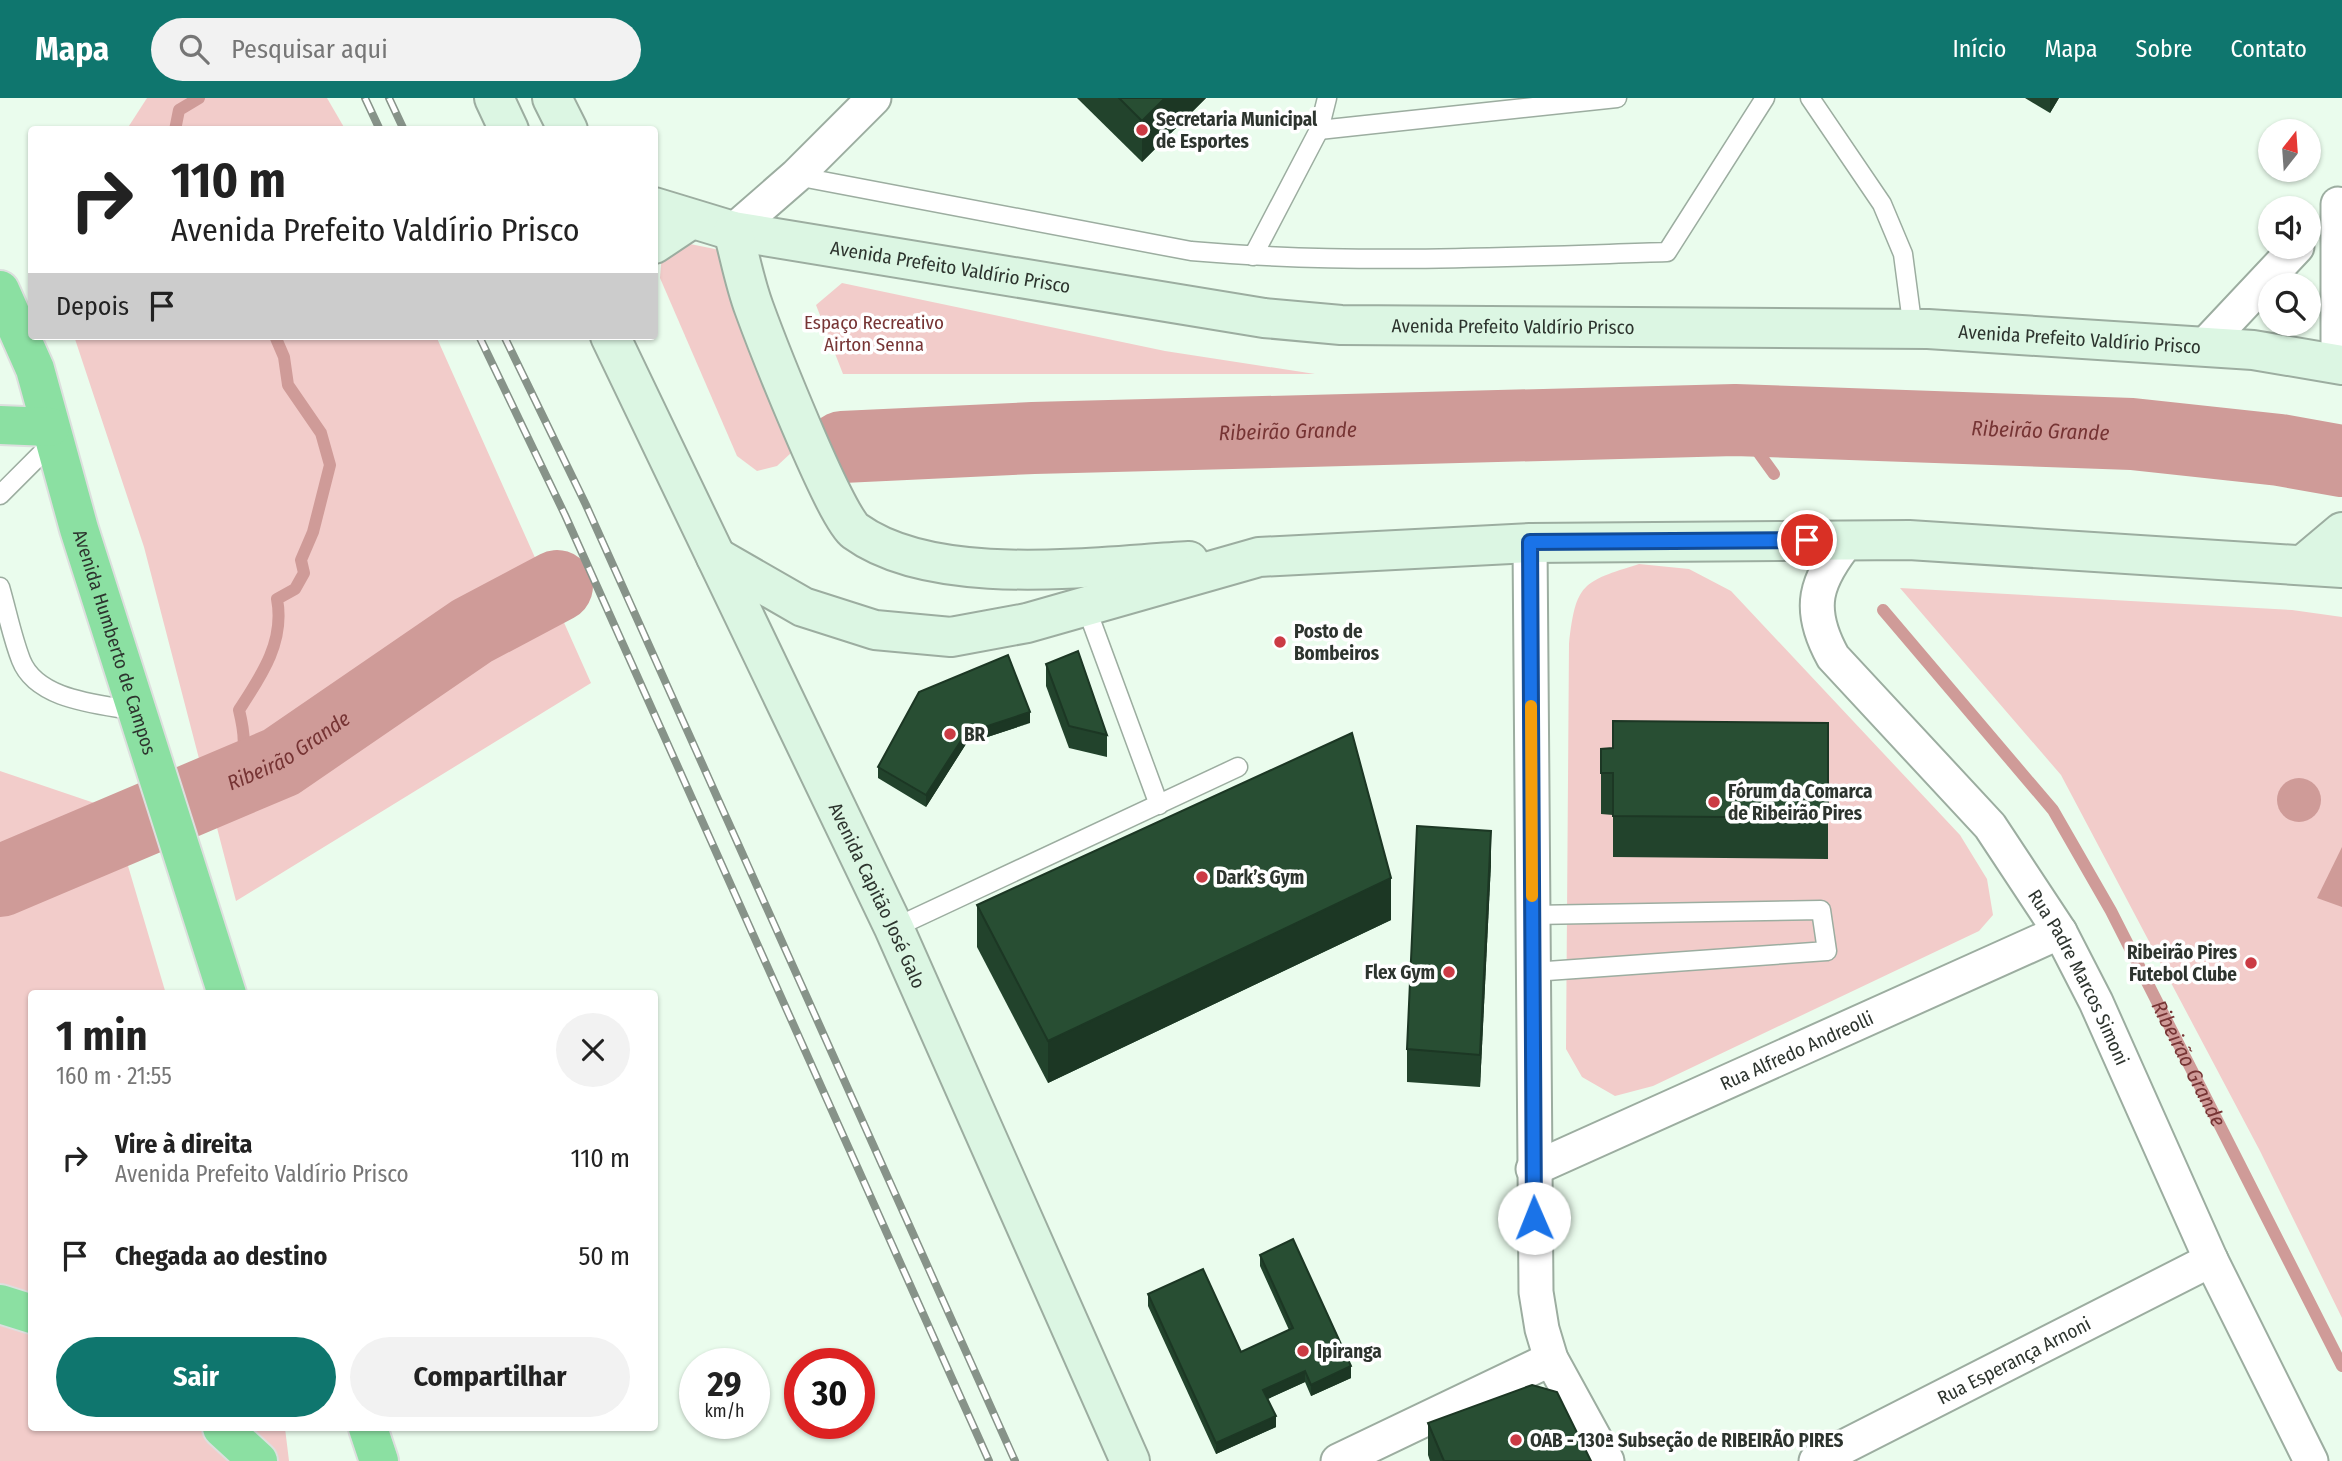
<!DOCTYPE html>
<html lang="pt">
<head>
<meta charset="utf-8">
<style>
	:root { --surface:#fff; --page:#f2f2f2; --text:#222; --muted:#767676; --accent:#0f766e }
	body { margin:0; font-family:"Fira Sans Condensed",sans-serif; background:var(--page); color:var(--text); height:100vh; display:flex; flex-direction:column; font-size:26px; white-space:nowrap }
	* { box-sizing:border-box; margin:0 }
	p { font-size:23px; color:var(--muted) }
	.icon { flex:none; width:38px; height:38px; fill:none; stroke:currentColor; stroke-width:2; stroke-linecap:round; stroke-linejoin:round }
	.map { position:relative; flex:1; overflow:hidden }
	.details { position:absolute; left:28px; top:892px; width:630px; height:441px; display:flex; flex-direction:column; background:var(--surface); border-radius:7px; box-shadow:0 2px 5px #0004 }
	.details>* { flex:none }
	.guide { position:absolute; left:28px; top:28px; width:630px; height:214px; border-radius:7px; box-shadow:0 2px 5px #0004; background:#fff; color:var(--text); overflow:hidden }
	.needle { width:46px; rotate:17deg }
	.fabs { position:absolute; left:2258px; top:21px; display:grid; gap:14px }
	.fabs a { display:grid; place-items:center; width:63px; height:63px; border-radius:50%; background:var(--surface); box-shadow:0 2px 5px #0004; font-size:35px }
	.speed { position:absolute; left:679px; top:1250px; display:flex; gap:14px; font-size:35px; font-weight:700; text-align:center }
	.speed>* { display:grid; place-content:center; width:91px; height:91px; border-radius:50%; background:var(--surface); box-shadow:0 2px 5px #0004; line-height:1 }
	.speed small { font-size:18px; font-weight:400 }
	.speed .limit { border:10px solid #d22; background:#fff; color:#111 }
	.pin { position:absolute; display:grid; place-items:center; width:60px; height:60px; color:#fff; margin:-30px; border:4px solid #fff; border-radius:50%; box-shadow:0 2px 7px #0007 }
	.me { position:absolute; width:77px; margin:-38px; rotate:359deg; stroke-linejoin:round; filter:drop-shadow(0 0 5px #0008) }
	.turn { display:flex; align-items:center; gap:24px; height:147px; padding:0 28px; font-size:32px }
	.turn .icon { width:91px; height:91px; stroke-width:2.5 }
	.turn b { display:block; font-size:49px; line-height:60px }
	.then { display:flex; align-items:center; height:66px; padding:0 28px; background:#0003; gap:14px; font-size:26px }
	.round { display:grid; place-items:center; flex:none; width:74px; height:74px; border-radius:37px; background:var(--page) }
	.head { display:flex; align-items:center; justify-content:space-between; height:119px; padding:0 28px }
	h1 { font-size:42px; font-weight:700; line-height:52px }
	.action { display:flex; gap:14px; margin-top:auto; padding:14px 28px }
	.action a { flex:1; height:80px; border-radius:42px; background:var(--accent); color:#fff; font-size:28px; font-weight:700; line-height:80px; text-align:center }
	.action a+a { background:var(--page); color:var(--text) }
	ul { padding:0; list-style:none }
	li { display:flex; align-items:center; gap:21px; height:98px; padding:0 28px }
	li div { flex:1 }
	li b { display:block; font-size:26px }
	li em { font-style:normal }
	header { display:flex; align-items:center; gap:42px; box-sizing:border-box; height:98px; padding:0 35px; background:var(--accent); color:#fff }
	header strong { font-size:33px }
	nav { display:flex; gap:38px; margin-inline-start:auto; font-size:24px }
	.search { width:490px; height:63px; background:var(--page); display:flex; align-items:center; gap:18px; box-sizing:border-box; padding:0 24px; border-radius:38px; color:var(--muted); font-size:26px }
	.map>svg:first-child { display:block }
</style>
</head>
<body>
<header>
<strong>Mapa</strong>
<div class="search"><svg class="icon" aria-label="search" viewBox="0 0 24 24"><circle cx="10" cy="10" r="6"/><path d="M15 15l6 6"/></svg>Pesquisar aqui</div>
<nav><a>Início</a><a>Mapa</a><a>Sobre</a><a>Contato</a></nav>
</header>
<div class="map">
<svg width="2342" height="1363" viewBox="0 0 2342 1363">
	<rect width="100%" height="100%" fill="#eafced"/>
	<!-- green -->
	<g fill="#f2ccca">
		<path d="M147,0h180l18,31h-218z"/>
		<path d="M690,146l30,6 72,202 -15,14 -20,5 -20,-15 -77,-178 2,-24z"/>
		<path d="M842,185l323,68 150,23h-472l-27,-69z"/>
		<path d="M74,238h362l155,347 -355,218 -92,-354z"/>
		<path d="M1639,466l50,5 42,22 229,244 27,44 6,36 -14,16 -326,155 -38,10 -33,-19 -16,-28 3,-405c7,-61 13,-62 70,-80z"/>
		<path d="M1900,490l392,22 50,7v701l-82,-167 -199,-376z"/>
		<path d="M0,673l112,38 -112,45z"/>
		<path d="M123,751l43,145h-134v434h253l4,33h-289v-558z"/>
	</g>
	<!-- water -->
	<g fill="#cf9b98">
		<circle cx="2299" cy="702" r="22"/>
		<path d="M112,711l11,40 -123,54v-49z"/>
		<path d="M2342,749v60l-25,-9z"/>
	</g>
	<g fill="none" stroke-linecap="round" stroke-linejoin="round">
		<!-- stream -->
		<g stroke="#cf9b98" stroke-width="12">
			<path d="M175,32l4,-20 20,-12"/>
			<path d="M1735,322l39,54"/>
			<path id="s1" d="M1883,512l170,200 58,101 231,455"/>
			<path d="M229,685c17,-30 18,-40 10,-73 23,-35 46,-69 38,-111l18,-10 9,-16 -3,-13 12,-28 17,-67 -9,-32 -33,-48 -4,-28 -9,-21"/>
		</g>
		<!-- river -->
		<g stroke="#cf9b98" stroke-width="72">
			<path id="s2" d="M842,349l191,-9 702,-18 397,14 148,16 62,11"/>
			<path id="s3" d="M0,783l281,-119 191,-131 85,-45"/>
		</g>
		<!-- lane casing -->
		<g stroke="#9cada0" stroke-width="21">
			<g id="lane">
				<path d="M1810,0l72,106 21,50 10,76"/>
				<path d="M1319,32l298,-32"/>
				<path d="M796,78l395,75c159,14 317,6 476,1l98,-154"/>
				<path d="M1253,158l66,-126 8,-32"/>
				<path d="M0,397l54,-54"/>
				<path d="M0,489c7,24 12,50 21,73 16,41 79,44 115,51"/>
				<path d="M1086,509l73,198"/>
				<path d="M1532,817l289,-5 6,41 -294,21"/>
				<path d="M894,830l344,-161"/>
			</g>
		</g>
		<!-- street casing -->
		<g stroke="#9cada0" stroke-width="37">
			<g id="street">
				<path d="M733,133l63,-55 78,-78"/>
				<path d="M2203,249l94,-100"/>
				<path d="M2338,266v-160"/>
				<path id="s4" d="M1849,441c-34,42 -43,69 -16,118l157,169 70,106 36,70 115,258 100,201"/>
				<path d="M1530,445l6,749 6,37 9,30 56,102"/>
				<path id="s5" d="M1533,1071l527,-237"/>
				<path d="M1338,1363l213,-102"/>
				<path id="s6" d="M1816,1363l395,-201"/>
			</g>
		</g>
		<!-- secondary casing -->
		<g stroke="#9cada0" stroke-width="42">
			<g id="secondary">
				<path d="M494,0l15,32"/>
				<path d="M552,0l16,32"/>
				<path id="s7" d="M654,109l79,24 531,87 77,7 587,4 325,21 89,15"/>
				<path d="M733,133c7,26 12,53 21,77 12,33 81,209 101,223 80,58 240,35 334,30"/>
				<path d="M654,146l36,-24"/>
				<path id="s8" d="M610,238l284,592 236,533"/>
				<path d="M716,459l87,50 72,23 76,7 76,-14 232,-66 271,-14 379,-3 433,28"/>
				<path d="M2304,466l38,-32"/>
			</g>
		</g>
		<!-- highway casing -->
		<g stroke="#dddfde" stroke-width="42">
			<g id="highway">
				<path id="s9" d="M0,192l35,79 44,160 148,465"/>
				<path d="M0,327l50,2"/>
				<path d="M0,1206l32,10"/>
				<path d="M222,1330l36,33"/>
				<path d="M368,1330l11,33"/>
			</g>
		</g>
		<!-- lane -->
		<use href="#lane" stroke="#fff" stroke-width="18"/>
		<!-- street -->
		<use href="#street" stroke="#fff" stroke-width="33"/>
		<!-- secondary -->
		<use href="#secondary" stroke="#dcf6e3" stroke-width="38"/>
		<!-- highway -->
		<use href="#highway" stroke="#8be0a2" stroke-width="38"/>
		<!-- rail casing -->
		<g stroke="#879389" stroke-width="8">
			<g id="rail">
				<path d="M365,0l15,32"/>
				<path d="M389,0l15,32"/>
				<path d="M479,238l86,179 424,946"/>
				<path d="M504,238l82,169 429,956"/>
			</g>
		</g>
		<!-- rail -->
		<use href="#rail" stroke="#fff" stroke-width="5" stroke-dasharray="16" stroke-linecap="butt"/>
	</g>
	<!-- wall -->
	<g fill="#22432c">
		<path d="M1077,0h129l-64,64z"/>
		<path d="M2025,0h34l-9,15z"/>
		<path d="M1046,566l61,71v22l-38,-9 -23,-62z"/>
		<path d="M1030,625l-64,21 -40,63 -48,-29v-11z"/>
		<path d="M1828,625v136l-215,-2v-42l-12,-1v-65l12,-1z"/>
		<path d="M1491,765l-11,224 -73,-5v-33z"/>
		<path d="M977,807l414,15 -343,163 -71,-136z"/>
		<path d="M1260,1157l91,123 -40,18 -6,-14 -37,17 8,28 -60,27 -68,-148v-12l93,58 48,-22 -29,-64z"/>
		<path d="M1428,1325l163,38h-161l-2,-6z"/>
	</g>
	<!-- shaded-wall -->
	<g fill="#1c3724">
		<path d="M1165,0h41l-64,64v-41z"/>
		<path d="M2050,0h9l-9,15z"/>
		<path d="M1030,614v11l-64,21 -40,63v-12l40,-62z"/>
		<path d="M1491,733v32l-11,224v-32z"/>
		<path d="M1391,780v42l-343,163v-42z"/>
		<path d="M1351,1268v12l-40,18v-11z"/>
		<path d="M1305,1273v11l-42,19v-11z"/>
		<path d="M1276,1318v11l-60,27v-11z"/>
	</g>
	<!-- building -->
	<g fill="#284e33" stroke="#1c3724" stroke-width="2">
		<path d="M1119,0h46l-23,23z"/>
		<path d="M1078,553l29,84 -38,-9 -23,-62z"/>
		<path d="M1008,557l22,57 -64,21 -40,62 -48,-28 41,-75z"/>
		<path d="M1613,623l215,2v95l-215,-2v-43h-12v-24l12,-1z"/>
		<path d="M1352,635l39,145 -343,163 -71,-136z"/>
		<path d="M1417,728l74,5 -11,224 -73,-6z"/>
		<path d="M1293,1141l58,127 -40,19 -6,-14 -42,19 13,26 -60,27 -68,-149 55,-25 38,83 52,-24 -33,-73z"/>
		<path d="M1532,1287l25,7 34,69h-147l-16,-38z"/>
	</g>
	<g fill="none" stroke-linecap="round" stroke-linejoin="round">
		<!-- route casing -->
		<g stroke="#114b97" stroke-width="18">
			<path id="route" d="M1534,1120l-4,-676 277,-2"/>
		</g>
		<!-- route -->
		<use href="#route" stroke="#1a73e8" stroke-width="12"/>
		<!-- slow -->
		<path stroke="#f59e0b" stroke-width="12" d="M1531,608l1,190"/>
	</g>
	<!-- markers -->
	<g fill="#cb3b44" stroke="#fff" stroke-width="2.5">
		<circle cx="1142" cy="32" r="7"/>
		<circle cx="1280" cy="544" r="7"/>
		<circle cx="950" cy="636" r="7"/>
		<circle cx="1714" cy="704" r="7"/>
		<circle cx="1202" cy="779" r="7"/>
		<circle cx="2251" cy="865" r="7"/>
		<circle cx="1449" cy="874" r="7"/>
		<circle cx="1303" cy="1253" r="7"/>
		<circle cx="1516" cy="1342" r="7"/>
	</g>
	<g text-anchor="middle" stroke-width="7" stroke-linejoin="round" paint-order="stroke">
		<!-- poi labels -->
		<g font-size="19" font-weight="bold" fill="#2d342e" stroke="#fff" text-anchor="start">
			<text x="1156" y="28">Secretaria Municipal<tspan x="1156" dy="22">de Esportes</tspan></text>
			<text x="1294" y="540">Posto de<tspan x="1294" dy="22">Bombeiros</tspan></text>
			<text x="964" y="643">BR</text>
			<text x="1728" y="700">Fórum da Comarca<tspan x="1728" dy="22">de Ribeirão Pires</tspan></text>
			<text x="1216" y="786">Dark’s Gym</text>
			<text x="2237" y="861" text-anchor="end">Ribeirão Pires<tspan x="2237" dy="22">Futebol Clube</tspan></text>
			<text x="1435" y="881" text-anchor="end">Flex Gym</text>
			<text x="1317" y="1260">Ipiranga</text>
			<text x="1530" y="1349">OAB - 130ª Subseção de RIBEIRÃO PIRES</text>
		</g>
		<!-- street labels -->
		<g font-size="19" fill="#2d342e" stroke="#fff">
			<text dy="7" stroke="none"><textPath href="#s7" startOffset="303">Avenida Prefeito Valdírio Prisco</textPath></text>
			<text dy="7" stroke="none"><textPath href="#s7" startOffset="870">Avenida Prefeito Valdírio Prisco</textPath></text>
			<text dy="7" stroke="none"><textPath href="#s7" startOffset="1437">Avenida Prefeito Valdírio Prisco</textPath></text>
			<text dy="7" stroke="none"><textPath href="#s9" startOffset="371">Avenida Humberto de Campos</textPath></text>
			<text dy="7" stroke="none"><textPath href="#s8" startOffset="620">Avenida Capitão José Galo</textPath></text>
			<text dy="7" stroke="none"><textPath href="#s4" startOffset="536">Rua Padre Marcos Simoni</textPath></text>
			<text dy="7" stroke="none"><textPath href="#s5" startOffset="289">Rua Alfredo Andreolli</textPath></text>
			<text dy="7" stroke="none"><textPath href="#s6" startOffset="222">Rua Esperança Arnoni</textPath></text>
		</g>
		<!-- park labels -->
		<g font-size="19" fill="#773535" stroke="#fff">
			<text x="874" y="231">Espaço Recreativo<tspan x="874" dy="22">Airton Senna</tspan></text>
		</g>
		<!-- water labels -->
		<g font-size="21" font-style="italic" fill="#763434" stroke="#fff">
			<text dy="7" stroke="none"><textPath href="#s2" startOffset="1199">Ribeirão Grande</textPath></text>
			<text dy="7" stroke="none"><textPath href="#s2" startOffset="446">Ribeirão Grande</textPath></text>
			<text dy="7" stroke="none"><textPath href="#s3" startOffset="317">Ribeirão Grande</textPath></text>
			<text dy="7" stroke="none"><textPath href="#s1" startOffset="550">Ribeirão Grande</textPath></text>
		</g>
	</g>
</svg>
<div class="fabs">
<a><svg class="needle" viewBox="-14 -14 28 28"><path d="M0-13l5 13h-10z" fill="#e53935"/><path d="M0 13l5-13h-10z" fill="#767676"/></svg></a>
<a><svg class="icon" aria-label="sound" viewBox="0 0 24 24"><path d="M4 9h4l5-4v14l-5-4H4zM17 9q2 3 0 6"/></svg></a>
<a><svg class="icon" aria-label="search" viewBox="0 0 24 24"><circle cx="10" cy="10" r="6"/><path d="M15 15l6 6"/></svg></a>
</div>
<div class="speed"><div>29<small>km/h</small></div><div class="limit">30</div></div>
<div class="pin" style="left:1807px;top:442px;background:#d93025"><svg class="icon" aria-label="arrive" viewBox="0 0 24 24"><path d="M6 21V4h12l-3 4 3 4H6"/></svg></div>
<svg class="me" style="left:1534px;top:1120px" viewBox="-20 -20 40 40"><circle r="19" fill="#fff"/><path d="M0-13L10 11 0 6-10 11z" fill="#1a73e8"/></svg>
<div class="guide">
<div class="turn"><svg class="icon" aria-label="right" viewBox="0 0 24 24"><path d="M7 20v-9h11M14 6l5 5-5 5"/></svg><div><b>110 m</b>Avenida Prefeito Valdírio Prisco</div></div>
<div class="then">Depois<svg class="icon" aria-label="arrive" viewBox="0 0 24 24"><path d="M6 21V4h12l-3 4 3 4H6"/></svg></div>
</div>
<section class="details">
<div class="head"><div><h1>1 min</h1><p>160 m · 21:55</p></div><a class="round"><svg class="icon" aria-label="close" viewBox="0 0 24 24"><path d="M6 6l12 12M18 6L6 18"/></svg></a></div>
<ul>
<li><svg class="icon" aria-label="right" viewBox="0 0 24 24"><path d="M7 20v-9h11M14 6l5 5-5 5"/></svg><div><b>Vire à direita</b><p>Avenida Prefeito Valdírio Prisco</p></div><em>110 m</em></li>
<li><svg class="icon" aria-label="arrive" viewBox="0 0 24 24"><path d="M6 21V4h12l-3 4 3 4H6"/></svg><div><b>Chegada ao destino</b></div><em>50 m</em></li>
</ul>
<div class="action"><a>Sair</a><a>Compartilhar</a></div>
</section>
</div>
</body>
</html>
